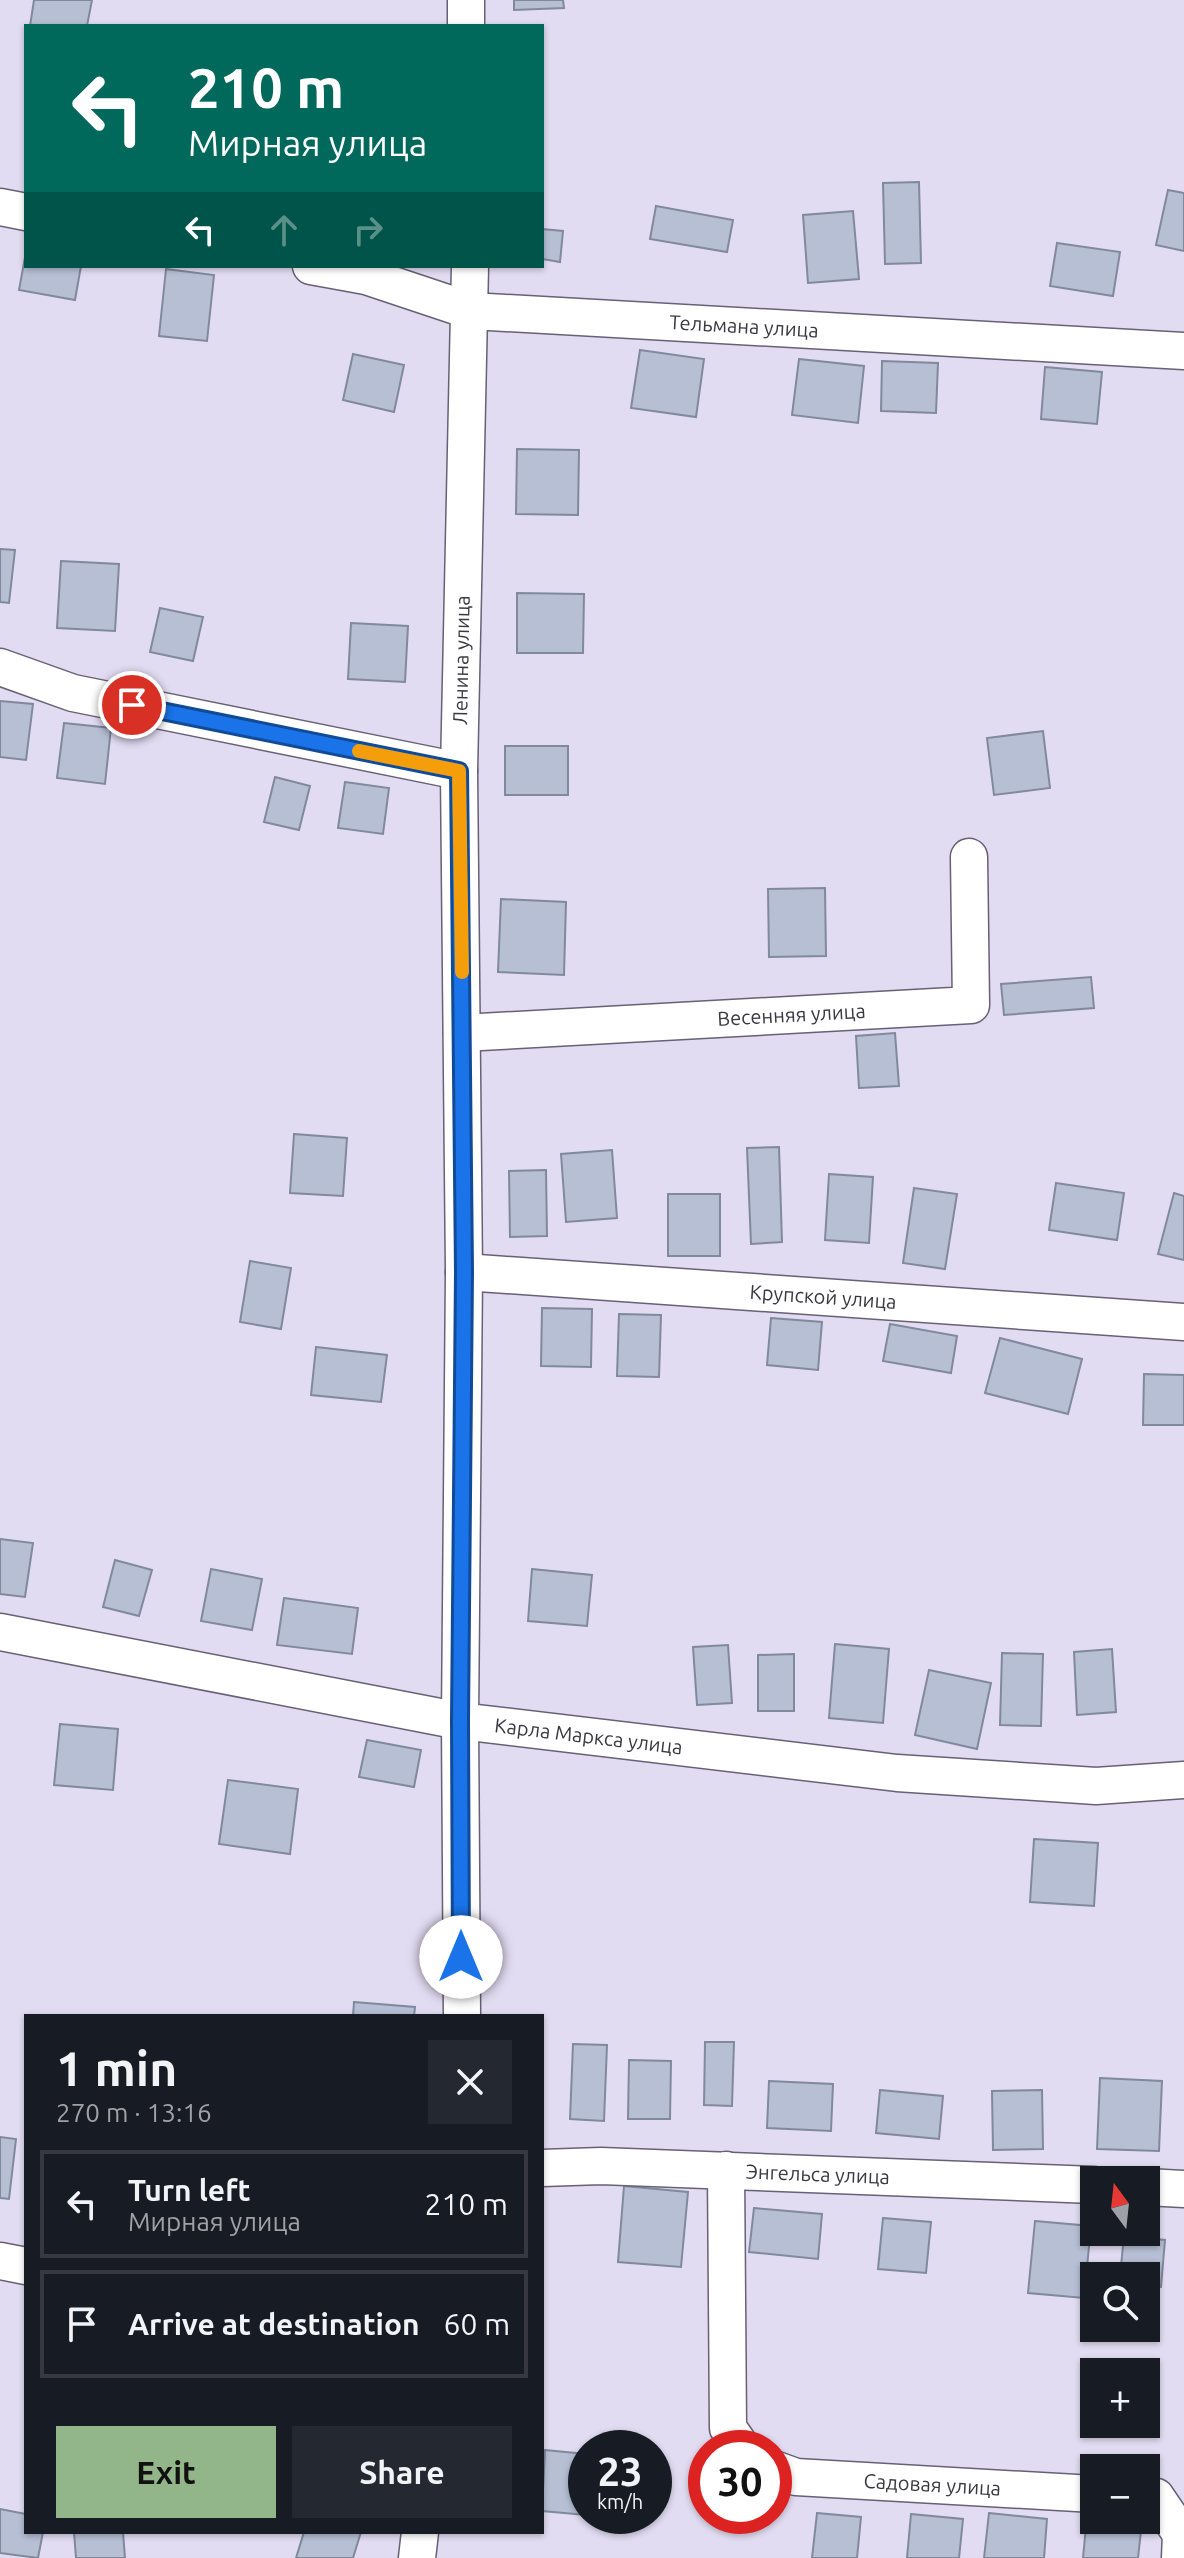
<!DOCTYPE html>
<html lang="en">
<head>
<meta charset="utf-8">
<style>
	:root { --surface:#171b24; --page:#242831; --text:#f1f3f6; --muted:#9ea1a6; --line:#363941; --accent:#93b58a }
	body { margin:0; font-family:Ubuntu,sans-serif; background:var(--page); color:var(--text); height:100vh; display:flex; flex-direction:column; font-size:30px; white-space:nowrap }
	* { box-sizing:border-box; margin:0 }
	p { font-size:26px; color:var(--muted) }
	.icon { flex:none; width:44px; height:44px; fill:none; stroke:currentColor; stroke-width:2; stroke-linecap:round; stroke-linejoin:round }
	.map { position:relative; flex:1; overflow:hidden }
	.sheet { position:absolute; left:24px; top:2014px; width:520px; height:520px; display:flex; flex-direction:column; background:var(--surface); border-radius:0px; box-shadow:0 2px 6px #0004 }
	.sheet>* { flex:none }
	.guide { position:absolute; left:24px; top:24px; width:520px; height:244px; border-radius:0px; box-shadow:0 2px 6px #0004; background:#00695c; color:#fff; overflow:hidden }
	.needle { width:52px; rotate:345deg }
	.buttons { position:absolute; left:1080px; top:2166px; display:grid; gap:16px }
	.buttons a { display:grid; place-items:center; width:80px; height:80px; border-radius:0px; background:var(--surface); box-shadow:0 2px 6px #0004; font-size:40px }
	.speed { position:absolute; left:568px; top:2430px; display:flex; gap:16px; font-size:40px; font-weight:700; text-align:center }
	.speed>* { display:grid; place-content:center; width:104px; height:104px; border-radius:50%; background:var(--surface); box-shadow:0 2px 6px #0004; line-height:1 }
	.speed small { font-size:20px; font-weight:400 }
	.speed .limit { border:12px solid #d22; background:#fff; color:#111 }
	.pin { position:absolute; display:grid; place-items:center; width:68px; height:68px; color:#fff; margin:-34px; border:4px solid #fff; border-radius:50%; box-shadow:0 2px 8px #0007 }
	.me { position:absolute; width:88px; margin:-44px; rotate:0deg; stroke-linejoin:round; filter:drop-shadow(0 0 6px #0008) }
	.turn { display:flex; align-items:center; gap:28px; height:168px; padding:0 32px; font-size:36px }
	.turn .icon { width:104px; height:104px; stroke-width:2.5 }
	.turn b { display:block; font-size:56px; line-height:68px }
	.lanes { display:flex; align-items:center; height:76px; padding:0 32px; background:#0003; justify-content:center; gap:40px; direction:ltr }
	.lanes .off { opacity:.35 }
	.round { display:grid; place-items:center; flex:none; width:84px; height:84px; border-radius:0px; background:var(--page) }
	.head { display:flex; align-items:center; justify-content:space-between; height:136px; padding:0 32px }
	h1 { font-size:48px; font-weight:700; line-height:60px }
	.primary-button { display:flex; gap:16px; margin-top:auto; padding:16px 32px }
	.primary-button a { flex:1; height:92px; border-radius:0px; background:var(--accent); color:#111; font-size:32px; font-weight:700; line-height:92px; text-align:center }
	.primary-button a+a { background:var(--page); color:var(--text) }
	ul { padding:0; list-style:none }
	li { display:flex; align-items:center; gap:24px; height:108px; margin:0 16px 12px; padding:0 16px; border:4px solid var(--line); border-radius:0px }
	li div { flex:1 }
	li b { display:block; font-size:30px }
	li em { font-style:normal }
	.map>svg:first-child { display:block }
</style>
</head>
<body>
<div class="map">
<svg width="1184" height="2558" viewBox="0 0 1184 2558">
	<rect width="100%" height="100%" fill="#e2dcf2"/>
	<!-- building -->
	<g fill="#b6bfd4" stroke="#81899d" stroke-width="2">
		<path d="M34,0h58l-5,26h-57z"/>
		<path d="M514,0h49l1,8 -50,2z"/>
		<path d="M919,182l2,81 -36,1 -2,-81z"/>
		<path d="M1168,190l16,3v58l-28,-6z"/>
		<path d="M656,206l77,14 -6,32 -77,-13z"/>
		<path d="M853,211l6,68 -51,4 -5,-68z"/>
		<path d="M542,229l21,2 -3,31 -18,-3z"/>
		<path d="M1057,243l63,9 -7,44 -63,-10z"/>
		<path d="M26,252v14h55l-6,34 -56,-10z"/>
		<path d="M166,269l48,6 -7,66 -48,-5z"/>
		<path d="M640,350l64,9 -8,58 -65,-9z"/>
		<path d="M353,354l51,11 -10,47 -51,-12z"/>
		<path d="M799,359l65,7 -6,57 -66,-8z"/>
		<path d="M882,361l56,2 -2,50 -55,-2z"/>
		<path d="M1045,367l57,5 -5,52 -56,-5z"/>
		<path d="M517,449l62,1 -1,65 -62,-1z"/>
		<path d="M0,549l15,1 -6,53 -9,-1z"/>
		<path d="M61,561l58,3 -4,67 -58,-3z"/>
		<path d="M517,593l67,1 -1,59h-66z"/>
		<path d="M160,608l43,9 -10,44 -43,-9z"/>
		<path d="M351,623l57,3 -3,56 -57,-3z"/>
		<path d="M0,701l33,3 -7,56 -26,-3z"/>
		<path d="M64,723l47,5 -6,56 -48,-6z"/>
		<path d="M1043,731l7,57 -56,7 -7,-57z"/>
		<rect x="505" y="746" width="63" height="49"/>
		<path d="M275,777l35,9 -11,44 -35,-8z"/>
		<path d="M345,782l44,6 -6,46 -45,-6z"/>
		<path d="M825,888l1,68 -57,1 -1,-68z"/>
		<path d="M501,899l65,3 -2,73 -66,-3z"/>
		<path d="M1091,977l3,31 -90,7 -3,-31z"/>
		<path d="M895,1033l4,53 -40,2 -3,-52z"/>
		<path d="M294,1134l53,4 -4,58 -53,-3z"/>
		<path d="M779,1147l3,95 -31,2 -4,-96z"/>
		<path d="M612,1150l5,68 -51,4 -5,-68z"/>
		<path d="M546,1170l1,66 -37,1 -1,-66z"/>
		<path d="M829,1174l44,3 -4,66 -44,-3z"/>
		<path d="M1056,1183l68,10 -7,47 -68,-10z"/>
		<path d="M914,1188l43,6 -12,75 -42,-6z"/>
		<path d="M1174,1193l10,3v64l-26,-6z"/>
		<rect x="668" y="1194" width="52" height="62"/>
		<path d="M250,1261l41,7 -10,61 -41,-7z"/>
		<path d="M542,1308l50,1 -1,58 -50,-1z"/>
		<path d="M619,1314l42,1 -2,62 -42,-1z"/>
		<path d="M771,1318l51,4 -4,48 -51,-5z"/>
		<path d="M890,1324l67,12 -6,37 -68,-12z"/>
		<path d="M1000,1338l82,21 -14,55 -83,-21z"/>
		<path d="M316,1347l71,8 -6,47 -70,-7z"/>
		<path d="M1144,1374l40,1v50h-41z"/>
		<path d="M0,1539l33,4 -8,54 -25,-3z"/>
		<path d="M115,1560l37,10 -13,46 -36,-9z"/>
		<path d="M211,1569l51,10 -10,51 -51,-9z"/>
		<path d="M532,1569l60,6 -5,51 -59,-5z"/>
		<path d="M284,1598l74,10 -6,46 -75,-9z"/>
		<path d="M835,1644l54,5 -6,74 -54,-5z"/>
		<path d="M728,1645l4,58 -35,2 -4,-58z"/>
		<path d="M1112,1649l4,63 -39,3 -3,-63z"/>
		<path d="M1002,1653l41,1 -2,72 -41,-1z"/>
		<path d="M794,1654v57h-36v-56z"/>
		<path d="M929,1670l62,13 -14,66 -62,-14z"/>
		<path d="M60,1724l58,5 -5,61 -59,-5z"/>
		<path d="M367,1740l54,10 -7,37 -55,-10z"/>
		<path d="M228,1780l70,9 -8,65 -71,-10z"/>
		<path d="M1034,1839l64,4 -4,63 -64,-4z"/>
		<path d="M354,2002l61,5 -1,9h-61z"/>
		<path d="M705,2042h29l-2,64 -28,-1z"/>
		<path d="M573,2044l34,1 -3,76 -34,-2z"/>
		<path d="M629,2060l42,1 -1,58h-42z"/>
		<path d="M1100,2078l62,3 -3,70 -62,-2z"/>
		<path d="M769,2081l64,3 -2,47 -64,-3z"/>
		<path d="M880,2090l63,6 -4,43 -63,-6z"/>
		<path d="M1042,2090l1,59 -50,1 -1,-59z"/>
		<path d="M0,2137l16,2 -7,60 -9,-1z"/>
		<path d="M624,2186l64,6 -7,75 -63,-5z"/>
		<path d="M754,2208l68,6 -4,45 -69,-7z"/>
		<path d="M883,2218l48,4 -5,51 -48,-4z"/>
		<path d="M1035,2221l56,5 -7,72 -56,-5z"/>
		<path d="M1124,2236l41,4 -4,47 -15,-1v-10h-26z"/>
		<path d="M545,2450l41,4v61l-44,-4z"/>
		<path d="M0,2509l26,5v18h17l-5,26 -38,-5z"/>
		<path d="M817,2513l44,4 -4,41h-45z"/>
		<path d="M989,2513l58,6 -3,39h-60z"/>
		<path d="M911,2514l52,5 -4,39h-52z"/>
		<path d="M1086,2526l55,5 -3,27h-55z"/>
		<path d="M74,2532h49l2,26h-49z"/>
		<path d="M304,2532h57l-8,26h-57z"/>
	</g>
	<g fill="none" stroke-linecap="round" stroke-linejoin="round">
		<!-- street casing -->
		<g stroke="#666174" stroke-width="39">
			<g id="street">
				<path d="M466,0v26"/>
				<path d="M0,207l26,5"/>
				<path id="s1" d="M311,266l55,10 105,35 713,40"/>
				<path d="M0,667l73,26 386,78"/>
				<path id="s2" d="M462,1033l509,-28 -2,-148"/>
				<path id="s3" d="M464,1272l720,50"/>
				<path id="s4" d="M0,1632l460,89 437,52 199,13 88,-6"/>
				<path id="s5" d="M462,2016l-2,-295 4,-449 -5,-501 11,-505"/>
				<path id="s6" d="M542,2168l59,-2 493,19"/>
				<path d="M726,2170l2,258 14,20"/>
				<path d="M1146,2187l38,2"/>
				<path d="M0,2261l26,5"/>
				<path id="s7" d="M774,2469l22,8 298,17"/>
				<path d="M1146,2496l10,1 25,37 -1,24"/>
				<path d="M417,2558l3,-26"/>
			</g>
		</g>
		<!-- street -->
		<use href="#street" stroke="#fff" stroke-width="36"/>
	</g>
	<g fill="none" stroke-linecap="round" stroke-linejoin="round">
		<!-- route casing -->
		<g stroke="#114b97" stroke-width="20">
			<path id="route" d="M132,705l327,66 5,501 -4,449 1,236"/>
		</g>
		<!-- route -->
		<use href="#route" stroke="#1a73e8" stroke-width="14"/>
		<!-- slow -->
		<path stroke="#f59e0b" stroke-width="14" d="M359,751l100,20 3,201"/>
	</g>
	<g text-anchor="middle" stroke-width="6" stroke-linejoin="round" paint-order="stroke">
		<!-- street labels -->
		<g font-size="20" fill="#3a3840" stroke="#fff">
			<text dy="7" stroke="none"><textPath href="#s1" startOffset="440">Тельмана улица</textPath></text>
			<text dy="7" stroke="none"><textPath href="#s5" startOffset="1356">Ленина улица</textPath></text>
			<text dy="7" stroke="none"><textPath href="#s2" startOffset="330">Весенняя улица</textPath></text>
			<text dy="7" stroke="none"><textPath href="#s3" startOffset="360">Крупской улица</textPath></text>
			<text dy="7" stroke="none"><textPath href="#s4" startOffset="598">Карла Маркса улица</textPath></text>
			<text dy="7" stroke="none"><textPath href="#s6" startOffset="276">Энгельса улица</textPath></text>
			<text dy="7" stroke="none"><textPath href="#s7" startOffset="160">Садовая улица</textPath></text>
		</g>
	</g>
</svg>
<div class="buttons">
<a><svg class="needle" viewBox="-14 -14 28 28"><path d="M0-13l5 13h-10z" fill="#e53935"/><path d="M0 13l5-13h-10z" fill="#9ea1a6"/></svg></a>
<a><svg class="icon" aria-label="search" viewBox="0 0 24 24"><circle cx="10" cy="10" r="6"/><path d="M15 15l6 6"/></svg></a>
<a>+</a>
<a>−</a>
</div>
<div class="speed"><div>23<small>km/h</small></div><div class="limit">30</div></div>
<div class="pin" style="left:132px;top:705px;background:#d93025"><svg class="icon" aria-label="arrive" viewBox="0 0 24 24"><path d="M6 21V4h12l-3 4 3 4H6"/></svg></div>
<svg class="me" style="left:461px;top:1957px" viewBox="-20 -20 40 40"><circle r="19" fill="#fff"/><path d="M0-13L10 11 0 6-10 11z" fill="#1a73e8"/></svg>
<div class="guide">
<div class="turn"><svg class="icon" aria-label="left" viewBox="0 0 24 24"><path d="M17 20v-9H6M10 6l-5 5 5 5"/></svg><div><b>210 m</b>Мирная улица</div></div>
<div class="lanes"><svg class="icon" aria-label="left" viewBox="0 0 24 24"><path d="M17 20v-9H6M10 6l-5 5 5 5"/></svg><svg class="icon off" aria-label="ahead" viewBox="0 0 24 24"><path d="M12 20V5M6 11l6-6 6 6"/></svg><svg class="icon off" aria-label="right" viewBox="0 0 24 24"><path d="M7 20v-9h11M14 6l5 5-5 5"/></svg></div>
</div>
<section class="sheet">
<div class="head"><div><h1>1 min</h1><p>270 m · 13:16</p></div><a class="round"><svg class="icon" aria-label="close" viewBox="0 0 24 24"><path d="M6 6l12 12M18 6L6 18"/></svg></a></div>
<ul>
<li><svg class="icon" aria-label="left" viewBox="0 0 24 24"><path d="M17 20v-9H6M10 6l-5 5 5 5"/></svg><div><b>Turn left</b><p>Мирная улица</p></div><em>210 m</em></li>
<li><svg class="icon" aria-label="arrive" viewBox="0 0 24 24"><path d="M6 21V4h12l-3 4 3 4H6"/></svg><div><b>Arrive at destination</b></div><em>60 m</em></li>
</ul>
<div class="primary-button"><a>Exit</a><a>Share</a></div>
</section>
</div>
</body>
</html>
